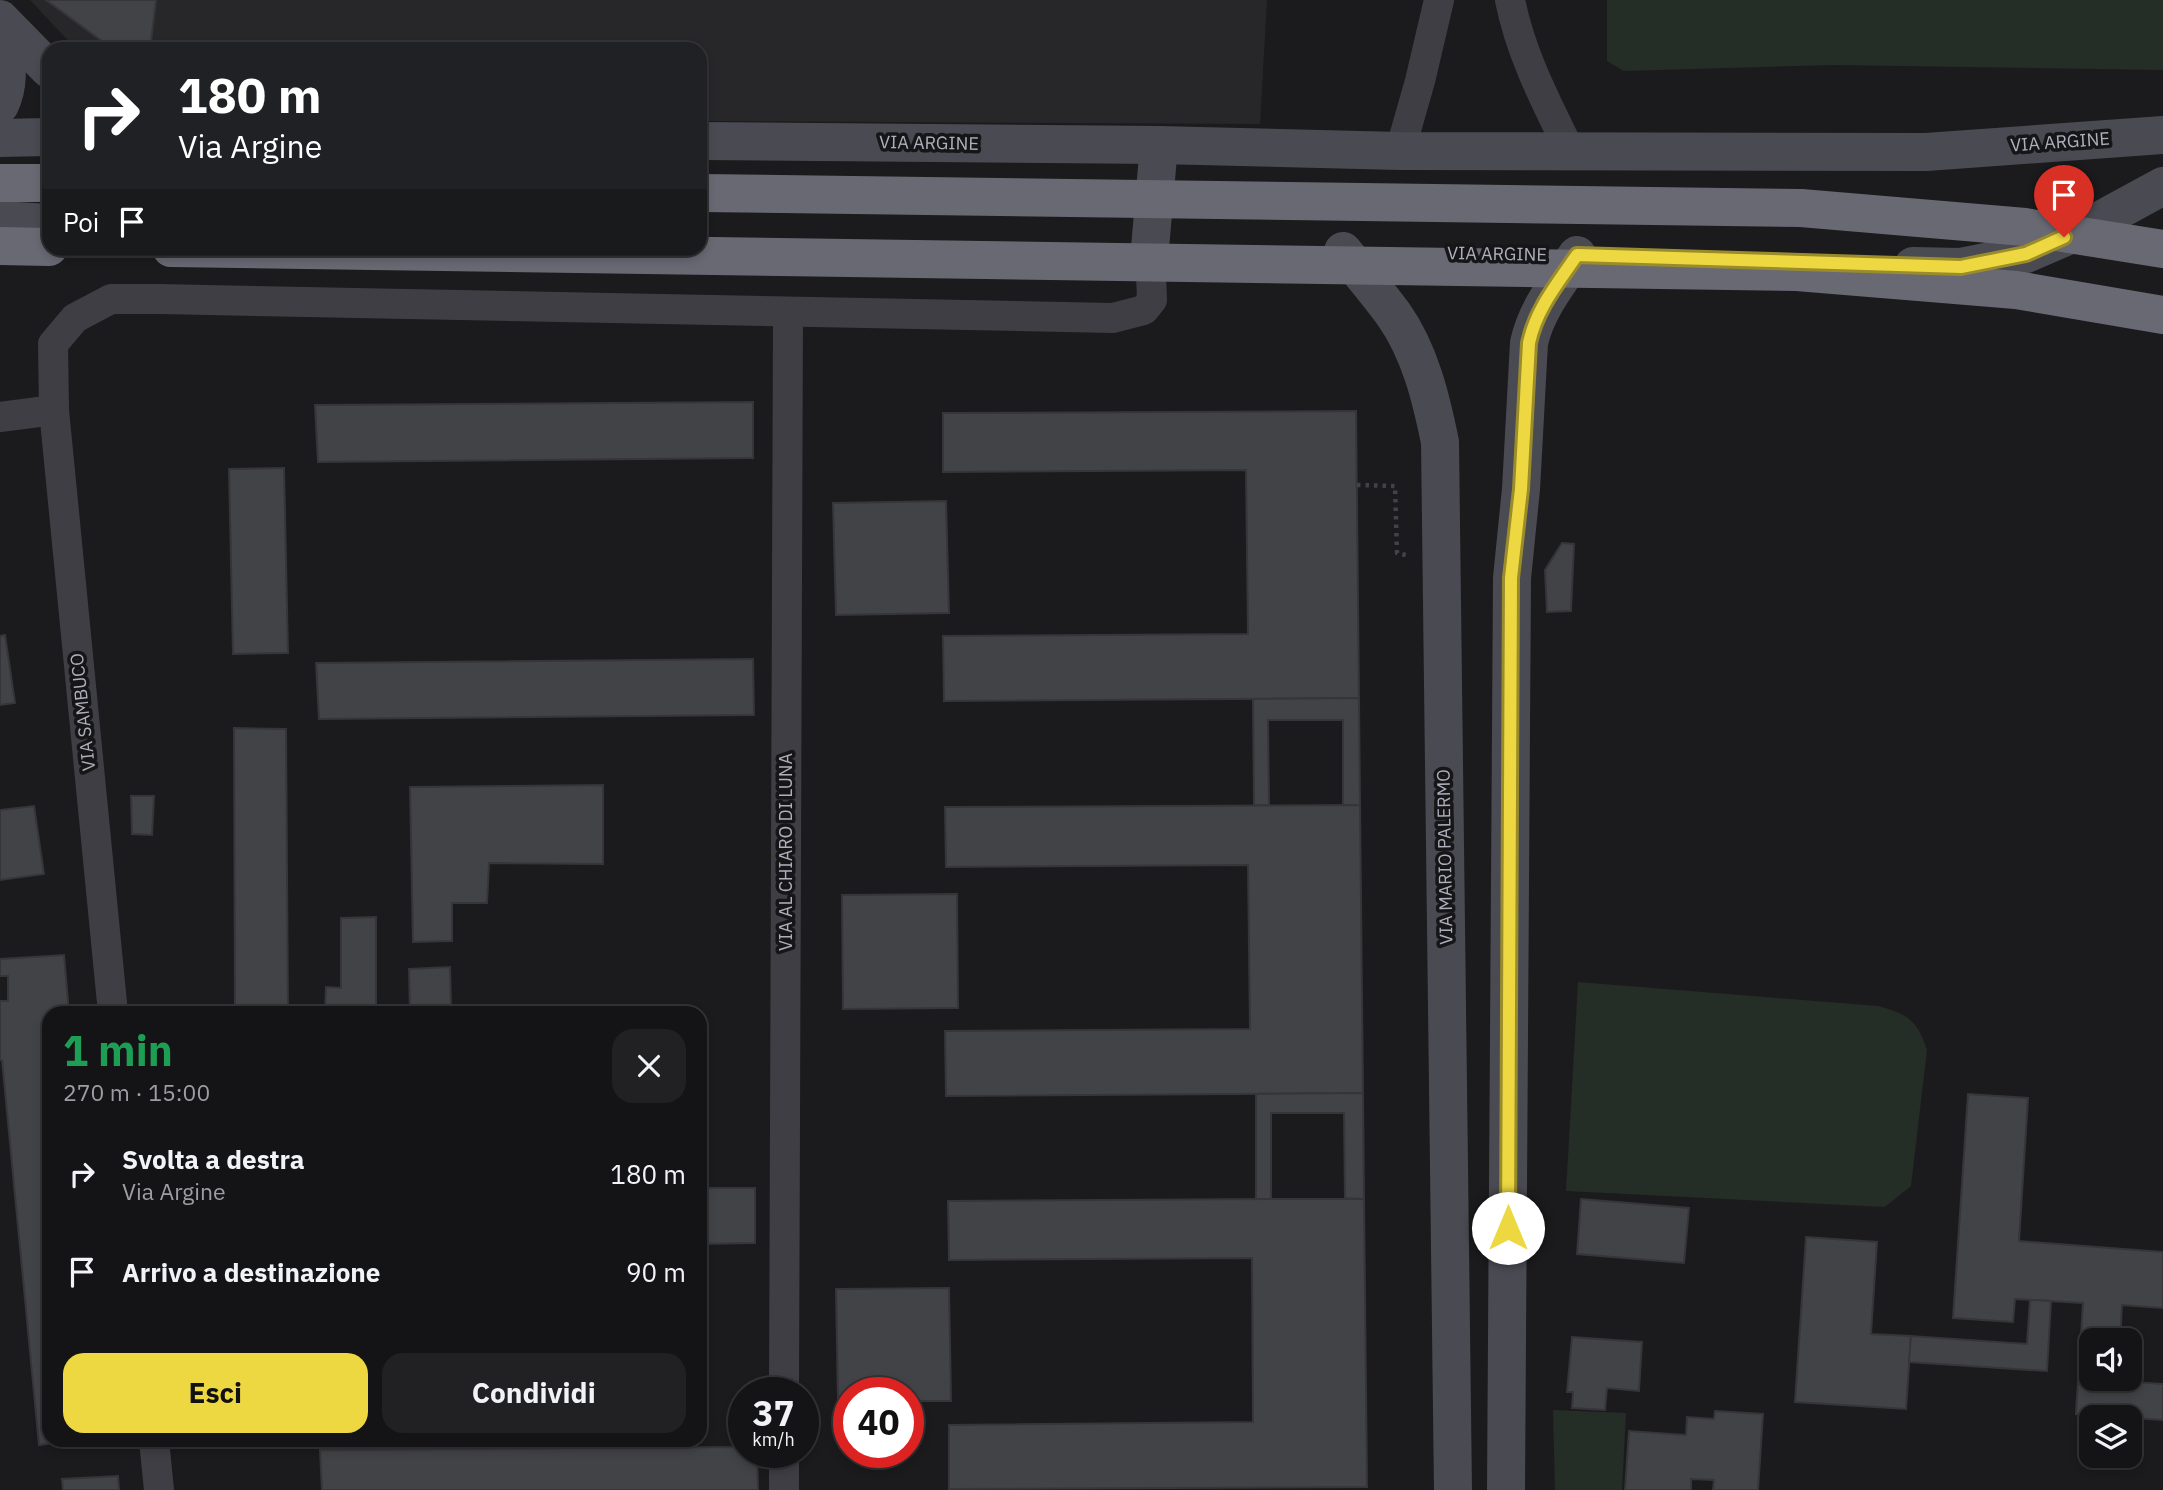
<!DOCTYPE html>
<html lang="it">
<head>
<meta charset="utf-8">
<style>
	:root { --surface:#141416; --page:#212123; --text:#f1f3f6; --muted:#9d9ea1; --line:#333335; --accent:#edd842 }
	body { margin:0; font-family:"IBM Plex Sans",sans-serif; background:var(--page); color:var(--text); height:100vh; display:flex; flex-direction:column; font-size:26px; white-space:nowrap }
	* { box-sizing:border-box; margin:0 }
	p { font-size:23px; color:var(--muted) }
	.icon { flex:none; width:38px; height:38px; fill:none; stroke:currentColor; stroke-width:2; stroke-linecap:round; stroke-linejoin:round }
	.map { position:relative; flex:1; overflow:hidden }
	.sheet { position:absolute; left:42px; top:1006px; width:665px; height:441px; display:flex; flex-direction:column; background:var(--surface); border-radius:21px; box-shadow:0 4px 10px #0003,0 0 0 2px var(--line) }
	.sheet>* { flex:none }
	.top-card { position:absolute; left:42px; top:42px; width:665px; height:214px; border-radius:21px; box-shadow:0 4px 10px #0003,0 0 0 2px var(--line); background:#202124; color:#fff; overflow:hidden }
	.fabs { position:absolute; left:2079px; top:1328px; display:grid; gap:14px }
	.fabs a { display:grid; place-items:center; width:63px; height:63px; border-radius:14px; background:var(--surface); box-shadow:0 4px 10px #0003,0 0 0 2px var(--line); font-size:35px }
	.speed { position:absolute; left:728px; top:1377px; display:flex; gap:14px; font-size:35px; font-weight:700; text-align:center }
	.speed>* { display:grid; place-content:center; width:91px; height:91px; border-radius:50%; background:var(--surface); box-shadow:0 4px 10px #0003,0 0 0 2px var(--line); line-height:1 }
	.speed small { font-size:18px; font-weight:400 }
	.speed .limit { border:10px solid #d22; background:#fff; color:#111 }
	.pin { position:absolute; display:grid; place-items:center; width:60px; height:60px; color:#fff; margin:-72px -30px; border-radius:50% 50% 50% 0; rotate:-45deg; box-shadow:0 0 7px #0007 }
	.pin .icon { rotate:45deg }
	.me { position:absolute; width:77px; margin:-38px; rotate:0deg; stroke-linejoin:round; filter:drop-shadow(0 0 5px #0008) }
	.turn { display:flex; align-items:center; gap:24px; height:147px; padding:0 21px; font-size:32px }
	.turn .icon { width:91px; height:91px; stroke-width:2.5 }
	.turn b { display:block; font-size:49px; line-height:60px }
	.then { display:flex; align-items:center; height:66px; padding:0 21px; background:#0003; gap:14px; font-size:26px }
	.round { display:grid; place-items:center; flex:none; width:74px; height:74px; border-radius:21px; background:var(--page) }
	.summary { display:flex; align-items:center; justify-content:space-between; height:119px; padding:0 21px }
	h1 { font-size:42px; font-weight:700; line-height:52px; color:#1e9e55 }
	.button { display:flex; gap:14px; margin-top:auto; padding:14px 21px }
	.button a { flex:1; height:80px; border-radius:21px; background:var(--accent); color:#111; font-size:28px; font-weight:700; line-height:80px; text-align:center }
	.button a+a { background:var(--page); color:var(--text) }
	ul { padding:0; list-style:none }
	li { display:flex; align-items:center; gap:21px; height:98px; padding:0 21px }
	li div { flex:1 }
	li b { display:block; font-size:26px }
	li em { font-style:normal }
	.map>svg:first-child { display:block }
</style>
</head>
<body>
<div class="map">
<svg width="2163" height="1490" viewBox="0 0 2163 1490">
	<rect width="100%" height="100%" fill="#1b1b1d"/>
	<!-- built -->
	<path fill="#27272a" d="M30,0h1237l-7,124 -560,-3v-72h-624z"/>
	<!-- green -->
	<g fill="#252d27">
		<path d="M1607,0h556v70l-329,-5 -210,6 -17,-10z"/>
		<path d="M1578,982l300,24c30,8 39,14 49,44l-16,136 -26,21 -319,-16z"/>
		<path d="M1553,1410l73,3 -4,77h-67z"/>
	</g>
	<!-- building -->
	<g fill="#424347" stroke="#363539" stroke-width="2">
		<path d="M46,0h110l-5,42 -49,-1z"/>
		<path d="M753,402v56l-435,4 -3,-57z"/>
		<path d="M1356,411l3,287 -415,3 -1,-65 305,-2 -2,-164 -303,2v-59z"/>
		<path d="M284,468l4,185 -55,1 -4,-185z"/>
		<path d="M946,501l3,112 -113,2 -3,-112z"/>
		<path d="M1562,543l12,1 -3,67 -24,1 -2,-42z"/>
		<path d="M5,635l10,68 -15,2v-69z"/>
		<path d="M753,659l1,56 -435,4 -3,-56z"/>
		<path d="M1359,698l1,107h-17v-85h-75l1,85h-15l-1,-106z"/>
		<path d="M234,728l52,1 2,284h-53z"/>
		<path d="M603,785v79l-114,-1 -2,40h-35v38l-39,1 -3,-155z"/>
		<path d="M131,796h23l-2,39 -20,-1z"/>
		<path d="M1360,805l3,288 -417,3 -1,-65 305,-2 -2,-164 -302,2 -1,-60z"/>
		<path d="M34,806l10,68 -44,6v-70z"/>
		<path d="M957,894l1,114 -115,1 -1,-114z"/>
		<path d="M376,917v96h-51l1,-26 15,1v-70z"/>
		<path d="M64,955l5,58h-20v427h24l-34,5 -37,-385h-2v-59h8v-25h-8v-17z"/>
		<path d="M450,967l1,40 39,-1v7h-80l-1,-44z"/>
		<path d="M1363,1093l1,106 -19,-1 -1,-85h-73v86h-15v-105z"/>
		<path d="M1968,1094l60,4 -9,143 144,11v56l-41,-3 -2,35h-29v39h26v2l46,3v36l-87,-6 7,-111 -68,-4 -2,23 -60,-4z"/>
		<path d="M700,1188h55v55l-55,1z"/>
		<path d="M1271,1199h93l3,288 -418,2v-64l304,-3 -1,-164 -303,2 -1,-59z"/>
		<path d="M1581,1199l108,9 -5,55 -107,-9z"/>
		<path d="M1806,1237l71,5 -6,92 40,2 -5,73 -111,-7z"/>
		<path d="M949,1288l2,113h-43v-8h-59v9h-11l-2,-113z"/>
		<path d="M2030,1300l21,1 -4,70 -138,-9 2,-26 116,8z"/>
		<path d="M1572,1337l70,5 -3,49 -32,-3 -2,22 -33,-2 1,-16h-6z"/>
		<path d="M1715,1411l48,3 -5,76h-45l1,-10 -23,-1v11h-66l4,-59 57,4 1,-18 27,2z"/>
		<path d="M744,1447v5h13l1,38h-436l-2,-40z"/>
		<path d="M118,1476l1,14h-56l-1,-11z"/>
	</g>
	<g fill="none" stroke-linecap="round" stroke-linejoin="round">
		<!-- path -->
		<path stroke="#424249" stroke-width="4.5" stroke-dasharray="3.5 5" stroke-linecap="butt" d="M1357,485l38,1 2,67 9,2"/>
		<!-- street -->
		<g stroke="#3e3e44" stroke-width="30">
			<path d="M1510,0c11,55 36,102 60,151"/>
			<path d="M1400,151l20,-70 19,-81"/>
			<path d="M0,417l54,-7"/>
			<path d="M113,1013l-59,-603 -1,-66 22,-26 36,-19h48l954,19 31,-8 8,-10 -2,-52"/>
			<path d="M784,1393l4,-1081"/>
			<path d="M154,1440l5,50"/>
			<path d="M784,1490v-38"/>
		</g>
		<!-- secondary -->
		<g stroke="#4a4a52" stroke-width="38">
			<path d="M0,19l49,50"/>
			<path d="M0,48c10,16 8,40 0,57"/>
			<path d="M0,138l49,-1"/>
			<path d="M700,141l459,4 241,6 526,1 237,-17"/>
			<path d="M0,220l49,3"/>
			<path d="M1150,248l9,-103"/>
			<path d="M1343,251c17,21 35,42 51,64 26,37 37,83 46,127l13,1048"/>
			<path d="M1913,266l48,1 65,-13 58,-25 79,-43"/>
			<path d="M1506,1490l6,-912 9,-89 8,-146c7,-33 29,-60 48,-88"/>
		</g>
		<!-- highway -->
		<g stroke="#686973" stroke-width="38">
			<path d="M0,183h49"/>
			<path d="M0,246l49,1"/>
		</g>
		<!-- highway-bridge -->
		<g stroke="#686973" stroke-width="38">
			<path d="M700,193l1101,15 224,19 138,22"/>
			<path d="M171,248l1626,24 219,18 147,25"/>
		</g>
	</g>
	<g fill="none" stroke-linecap="round" stroke-linejoin="round">
		<!-- route casing -->
		<g stroke="#9a8c2b" stroke-width="18">
			<path id="route" d="M1508,1228l3,-650 10,-89 8,-146c7,-34 29,-60 48,-88l384,12 65,-13 38,-17"/>
		</g>
		<!-- route -->
		<use href="#route" stroke="#edd842" stroke-width="12"/>
	</g>
	<g text-anchor="middle" stroke-width="7" stroke-linejoin="round" paint-order="stroke">
		<!-- street labels -->
		<g font-size="18" fill="#aeafbc" stroke="#161618">
			<text transform="translate(2060 142) rotate(-4)" y="6">VIA ARGINE</text>
			<text transform="translate(929 143) rotate(1)" y="6">VIA ARGINE</text>
			<text transform="translate(1497 254) rotate(1)" y="6">VIA ARGINE</text>
			<text transform="translate(83 712) rotate(-96)" y="6">VIA SAMBUCO</text>
			<text transform="translate(786 852) rotate(-90)" y="6">VIA AL CHIARO DI LUNA</text>
			<text transform="translate(1445 857) rotate(-91)" y="6">VIA MARIO PALERMO</text>
		</g>
	</g>
</svg>
<div class="fabs">
<a><svg class="icon" aria-label="sound" viewBox="0 0 24 24"><path d="M4 9h4l5-4v14l-5-4H4zM17 9q2 3 0 6"/></svg></a>
<a><svg class="icon" aria-label="layers" viewBox="0 0 24 24"><path d="M12 4l9 5-9 5-9-5zM3 14l9 5 9-5"/></svg></a>
</div>
<div class="speed"><div>37<small>km/h</small></div><div class="limit">40</div></div>
<div class="pin" style="left:2064px;top:237px;background:#d93025"><svg class="icon" aria-label="arrive" viewBox="0 0 24 24"><path d="M6 21V4h12l-3 4 3 4H6"/></svg></div>
<svg class="me" style="left:1508px;top:1228px" viewBox="-20 -20 40 40"><circle r="19" fill="#fff"/><path d="M0-13L10 11 0 6-10 11z" fill="#edd842"/></svg>
<div class="top-card">
<div class="turn"><svg class="icon" aria-label="right" viewBox="0 0 24 24"><path d="M7 20v-9h11M14 6l5 5-5 5"/></svg><div><b>180 m</b>Via Argine</div></div>
<div class="then">Poi<svg class="icon" aria-label="arrive" viewBox="0 0 24 24"><path d="M6 21V4h12l-3 4 3 4H6"/></svg></div>
</div>
<section class="sheet">
<div class="summary"><div><h1>1 min</h1><p>270 m · 15:00</p></div><a class="round"><svg class="icon" aria-label="close" viewBox="0 0 24 24"><path d="M6 6l12 12M18 6L6 18"/></svg></a></div>
<ul>
<li><svg class="icon" aria-label="right" viewBox="0 0 24 24"><path d="M7 20v-9h11M14 6l5 5-5 5"/></svg><div><b>Svolta a destra</b><p>Via Argine</p></div><em>180 m</em></li>
<li><svg class="icon" aria-label="arrive" viewBox="0 0 24 24"><path d="M6 21V4h12l-3 4 3 4H6"/></svg><div><b>Arrivo a destinazione</b></div><em>90 m</em></li>
</ul>
<div class="button"><a>Esci</a><a>Condividi</a></div>
</section>
</div>
</body>
</html>
